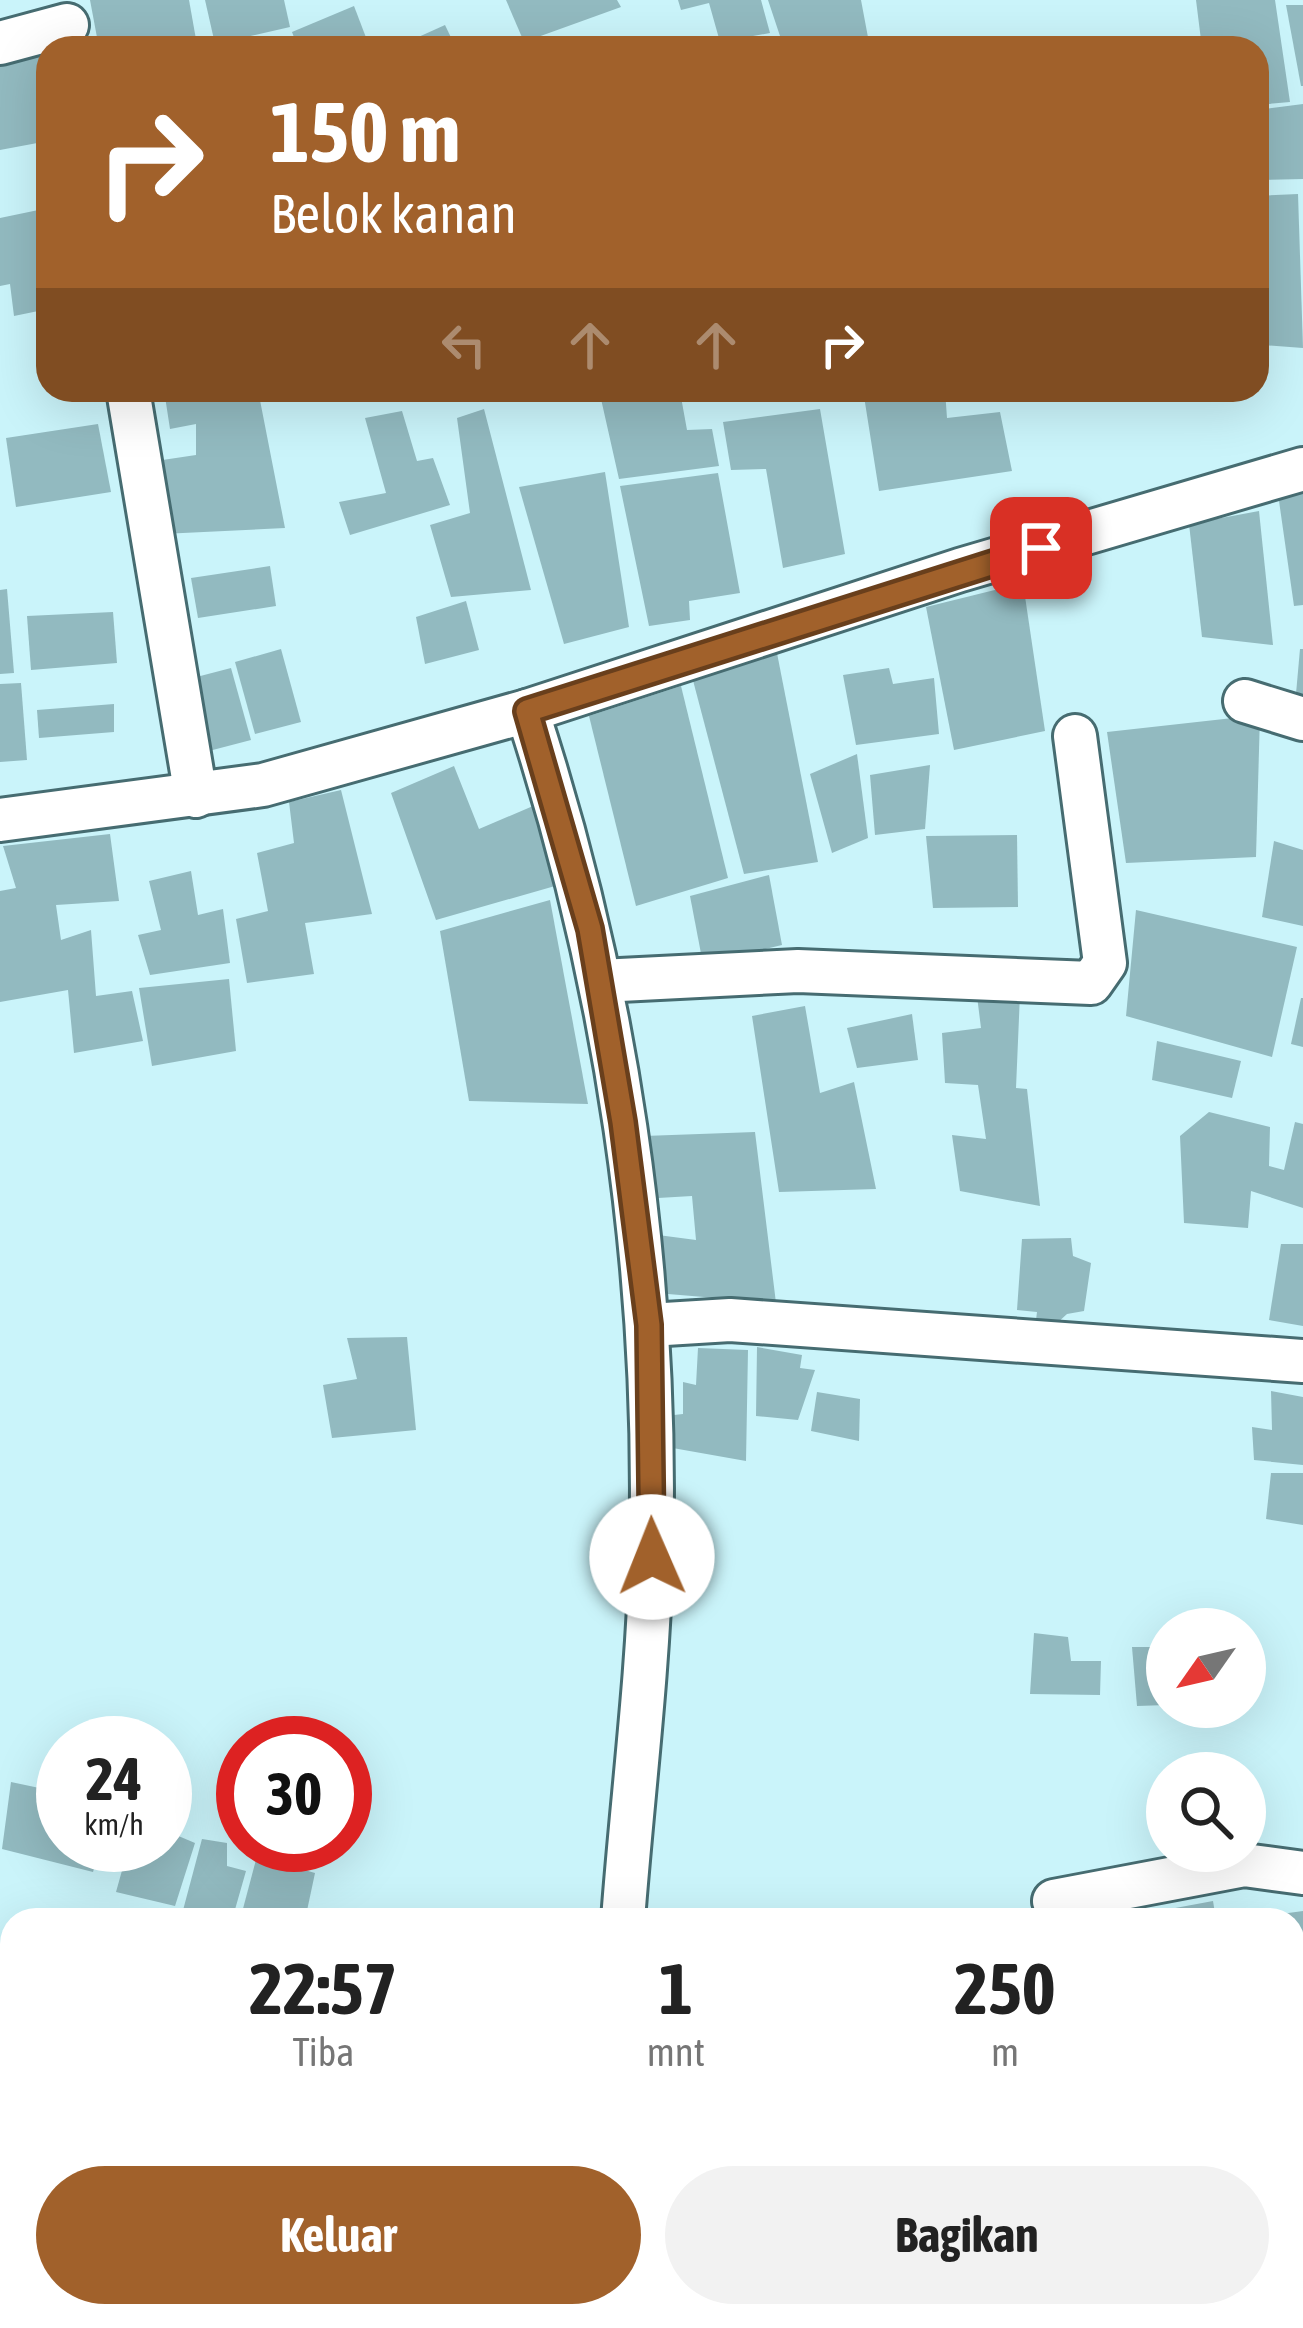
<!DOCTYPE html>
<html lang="id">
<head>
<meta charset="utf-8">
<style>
	:root { --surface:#fff; --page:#f2f2f2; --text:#222; --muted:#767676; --accent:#a1612b }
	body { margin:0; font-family:"Asap Condensed",sans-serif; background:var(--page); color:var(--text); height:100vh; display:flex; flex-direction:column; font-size:45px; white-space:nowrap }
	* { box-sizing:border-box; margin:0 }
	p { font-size:39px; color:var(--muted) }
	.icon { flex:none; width:66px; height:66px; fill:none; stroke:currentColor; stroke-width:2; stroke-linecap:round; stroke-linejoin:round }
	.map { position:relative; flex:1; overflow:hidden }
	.drawer { position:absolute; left:0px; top:1908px; width:1305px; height:420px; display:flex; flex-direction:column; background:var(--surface); border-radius:36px 36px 0 0; box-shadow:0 12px 48px #0002 }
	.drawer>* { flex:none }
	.banner { position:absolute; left:36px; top:36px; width:1233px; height:366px; border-radius:36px; box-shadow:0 12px 48px #0002; background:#a1612b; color:#fff; overflow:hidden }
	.needle { width:78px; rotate:236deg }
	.tools { position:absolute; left:1146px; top:1608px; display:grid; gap:24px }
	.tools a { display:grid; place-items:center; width:120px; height:120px; border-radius:50%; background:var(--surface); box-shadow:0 12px 48px #0002; font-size:60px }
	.speed { position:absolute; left:36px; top:1716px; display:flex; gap:24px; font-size:60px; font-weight:700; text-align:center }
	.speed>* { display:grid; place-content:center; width:156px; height:156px; border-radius:50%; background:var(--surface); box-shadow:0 12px 48px #0002; line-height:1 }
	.speed small { font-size:30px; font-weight:400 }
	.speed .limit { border:18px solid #d22; background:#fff; color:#111 }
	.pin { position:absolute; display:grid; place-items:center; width:102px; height:102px; color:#fff; margin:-51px; border-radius:24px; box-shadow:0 6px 18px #0006 }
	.me { position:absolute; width:132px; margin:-66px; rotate:359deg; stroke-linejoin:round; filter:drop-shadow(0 0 9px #0008) }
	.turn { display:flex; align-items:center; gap:42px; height:252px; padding:0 36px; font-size:54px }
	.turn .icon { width:156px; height:156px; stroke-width:2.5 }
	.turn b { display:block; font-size:84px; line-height:102px }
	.lanes { display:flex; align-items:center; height:114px; padding:0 36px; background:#0003; justify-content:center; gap:60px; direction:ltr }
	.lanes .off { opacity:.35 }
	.eta { display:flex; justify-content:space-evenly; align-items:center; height:204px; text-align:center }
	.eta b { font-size:72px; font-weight:700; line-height:84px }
	.button { display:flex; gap:24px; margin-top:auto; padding:24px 36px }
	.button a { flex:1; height:138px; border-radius:72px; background:var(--accent); color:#fff; font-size:48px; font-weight:700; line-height:138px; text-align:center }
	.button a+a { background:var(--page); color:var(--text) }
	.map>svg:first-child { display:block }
</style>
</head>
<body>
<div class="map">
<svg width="1303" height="2328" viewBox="0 0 1303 2328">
	<rect width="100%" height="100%" fill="#caf4fa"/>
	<!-- building -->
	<g fill="#92bac0">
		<path d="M90,0h99l8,45 -98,3z"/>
		<path d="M205,0h79l6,27 -75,17z"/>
		<path d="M506,0h111l4,7 -97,35z"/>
		<path d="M678,0h83l9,33 -50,9 -11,-39 -28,7z"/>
		<path d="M768,0h93l9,48h-86z"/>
		<path d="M1196,0h79l15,102 -33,3v-57h-55z"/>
		<path d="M1286,5h17v81h-2z"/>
		<path d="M354,6l16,42h-72l-6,-16z"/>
		<path d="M445,25l11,23h-62z"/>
		<path d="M48,48v93l-48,9v-98z"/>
		<path d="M1303,104v75l-46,1v-70z"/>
		<path d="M1298,194l5,154 -41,-3 -5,-149z"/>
		<path d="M48,208v101l-34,7 -4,-32 -10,2v-68z"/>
		<path d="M164,390h94l27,138 -123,6 -13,-72 47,-7v-31l-26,5z"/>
		<path d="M599,390h99l-17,7 6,33 25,-1 7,37 -100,13z"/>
		<path d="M863,390h82l2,28 53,-6 12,59 -133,20z"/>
		<path d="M484,409l47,181 -80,7 -21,-72 40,-12 -13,-95z"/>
		<path d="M820,409l25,145 -62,14 -17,-99 -35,1 -8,-48z"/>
		<path d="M402,411l15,50 16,-3 17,47 -100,30 -11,-33 47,-9 -21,-75z"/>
		<path d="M98,424l13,68 -95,15 -10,-69z"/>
		<path d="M605,472l24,155 -65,17 -45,-157z"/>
		<path d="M718,473l22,120 -51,8 1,19 -41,6 -29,-140z"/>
		<path d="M1303,484v121l-9,1 -17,-119z"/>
		<path d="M1259,511l14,134 -71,-8 -13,-113z"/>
		<path d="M270,566l6,40 -78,12 -7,-40z"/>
		<path d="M1023,583l22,148 -91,19 -28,-143z"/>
		<path d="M7,589l7,84 -14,1v-84z"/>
		<path d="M466,601l13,49 -54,14 -9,-47z"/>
		<path d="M113,612l4,51 -86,7 -4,-54z"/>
		<path d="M775,643l43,219 -74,12 -54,-205z"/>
		<path d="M281,649l20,73 -46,12 -20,-72z"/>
		<path d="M1300,649h3v58l-8,-2z"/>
		<path d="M231,668l20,72 -46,12 -20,-72z"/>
		<path d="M889,668l4,16 41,-6 5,56 -83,11 -13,-70z"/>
		<path d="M21,683l6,77 -27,2v-78z"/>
		<path d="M681,686l47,192 -92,28 -47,-190z"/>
		<path d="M114,704v28l-75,6 -2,-28z"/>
		<path d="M1260,715l-4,142 -130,6 -19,-131z"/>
		<path d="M857,754l11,84 -36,15 -22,-79z"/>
		<path d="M930,765l-5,64 -50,6 -5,-60z"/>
		<path d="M454,766l25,63 54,-23 22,80 -119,34 -45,-127z"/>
		<path d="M341,790l31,124 -67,9 9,51 -67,9 -11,-64 32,-8 -11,-58 37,-10 -5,-41z"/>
		<path d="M110,834l9,67 -63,4 5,35 30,-10 5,66 36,-5 11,50 -69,12 -6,-63 -68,12v-111l16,-3 -13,-42z"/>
		<path d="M1017,835l1,72 -85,1 -7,-72z"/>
		<path d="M1274,841l29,9v76l-41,-9z"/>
		<path d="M191,871l7,44 25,-6 7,54 -80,12 -12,-40 23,-5 -12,-49z"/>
		<path d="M769,875l13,70 -79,19 -13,-68z"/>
		<path d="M550,900l38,204 -119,-3 -29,-170z"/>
		<path d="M1136,910l161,37 -25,110 -146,-41z"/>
		<path d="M229,979l7,72 -84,15 -13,-78z"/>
		<path d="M1020,994l-4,94 11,1 13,117 -80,-15 -8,-56 34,4 -8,-54 -33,-2 -3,-50 39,-5 -4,-32z"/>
		<path d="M1301,998h2v49l-12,-3z"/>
		<path d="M805,1006l15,87 34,-11 22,107 -97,3 -27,-176z"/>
		<path d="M912,1014l6,46 -61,8 -10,-40z"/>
		<path d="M1157,1041l84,20 -9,37 -80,-18z"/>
		<path d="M1209,1112l61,15 -1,39 15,4 11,-48 8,2v84l-52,-17 -3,37 -64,-5 -4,-87z"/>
		<path d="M755,1132l21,171 -108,-9 -10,-59 38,5 -4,-44 -34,2 -14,-62z"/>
		<path d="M1071,1238l2,18 18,7 -7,48 -17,3 -11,10 -20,-4 1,-8 -20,-2 5,-71z"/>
		<path d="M1281,1244h22v82l-34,-6z"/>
		<path d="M407,1337l9,93 -84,8 -9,-53 34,-6 -10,-41z"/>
		<path d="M757,1347l45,8 -2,13 15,2 -17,50 -42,-4z"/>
		<path d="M698,1348l50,2 -2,111 -79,-14 -2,-31 18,-2v-32l13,3z"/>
		<path d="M1271,1391l32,6v68l-49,-5 -2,-33 20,3z"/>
		<path d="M817,1392l43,7 -1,42 -48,-10z"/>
		<path d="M1271,1473h32v52l-37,-6z"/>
		<path d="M1203,1621v8h-30v-5z"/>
		<path d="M1034,1633l34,4 3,24h30l-1,34 -70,-1z"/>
		<path d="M1132,1647h35v58l-30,1z"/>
		<path d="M11,1782l52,11v52h38l-8,27 -91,-23z"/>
		<path d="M169,1832l26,11 -20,63 -59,-14 12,-43 34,7z"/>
		<path d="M202,1839l25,4v23l19,5 -14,49 -50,-6z"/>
		<path d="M257,1856l58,17 -10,47h-65z"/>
		<path d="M1213,1901l3,19h-72l-1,-6z"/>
		<path d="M1303,1911v79l-10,2v-72l-27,-4z"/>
		<path d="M1303,2087v64l-10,2v-65z"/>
		<path d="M685,2316h48l4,12h-49z"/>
		<path d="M671,2317l2,11 -43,-4z"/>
	</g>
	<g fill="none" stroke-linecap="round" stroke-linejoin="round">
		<!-- minor casing -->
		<g stroke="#466c71" stroke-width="48">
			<g id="minor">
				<path d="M0,43l67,-18"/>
				<path d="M128,390l68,406"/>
				<path d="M1245,701l58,18"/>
				<path d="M527,711c89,270 132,560 124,845 -3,121 -19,243 -28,364"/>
				<path d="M0,820l263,-35 264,-74 433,-141 343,-101"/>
				<path d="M600,981l198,-10 293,12 14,-20 -30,-227"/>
				<path d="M649,1325l81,-5 573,41"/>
				<path d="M1054,1901l190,-36 59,8"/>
			</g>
		</g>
		<!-- minor -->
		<use href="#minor" stroke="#fff" stroke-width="42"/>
	</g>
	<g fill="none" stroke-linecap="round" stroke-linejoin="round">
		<!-- route casing -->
		<g stroke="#693f1c" stroke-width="30">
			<path id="route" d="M652,1557l-3,-232 -26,-203 -33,-193 -63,-218 514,-163"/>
		</g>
		<!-- route -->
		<use href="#route" stroke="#a1612b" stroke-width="21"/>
	</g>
</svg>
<div class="tools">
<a><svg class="needle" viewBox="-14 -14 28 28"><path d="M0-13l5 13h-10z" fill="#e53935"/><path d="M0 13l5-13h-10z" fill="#767676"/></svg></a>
<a><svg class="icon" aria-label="search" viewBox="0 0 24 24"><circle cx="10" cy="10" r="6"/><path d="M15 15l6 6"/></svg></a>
</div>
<div class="speed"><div>24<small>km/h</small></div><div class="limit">30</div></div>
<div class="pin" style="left:1041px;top:548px;background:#d93025"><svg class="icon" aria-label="arrive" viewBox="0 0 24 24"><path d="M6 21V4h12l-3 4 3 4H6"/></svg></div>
<svg class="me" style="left:652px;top:1557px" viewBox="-20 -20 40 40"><circle r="19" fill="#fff"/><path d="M0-13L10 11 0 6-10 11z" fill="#a1612b"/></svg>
<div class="banner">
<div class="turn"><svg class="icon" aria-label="right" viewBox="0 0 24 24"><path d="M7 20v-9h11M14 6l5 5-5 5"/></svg><div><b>150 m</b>Belok kanan</div></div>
<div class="lanes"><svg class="icon off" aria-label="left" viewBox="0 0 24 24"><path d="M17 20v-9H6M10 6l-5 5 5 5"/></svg><svg class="icon off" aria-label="ahead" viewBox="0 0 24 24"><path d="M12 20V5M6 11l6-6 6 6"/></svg><svg class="icon off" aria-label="ahead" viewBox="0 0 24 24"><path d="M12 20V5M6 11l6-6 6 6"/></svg><svg class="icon" aria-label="right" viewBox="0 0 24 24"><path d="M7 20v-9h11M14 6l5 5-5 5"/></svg></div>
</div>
<section class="drawer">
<div class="eta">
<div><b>22:57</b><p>Tiba</p></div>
<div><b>1</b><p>mnt</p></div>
<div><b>250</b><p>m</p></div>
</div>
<div class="button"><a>Keluar</a><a>Bagikan</a></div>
</section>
</div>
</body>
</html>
